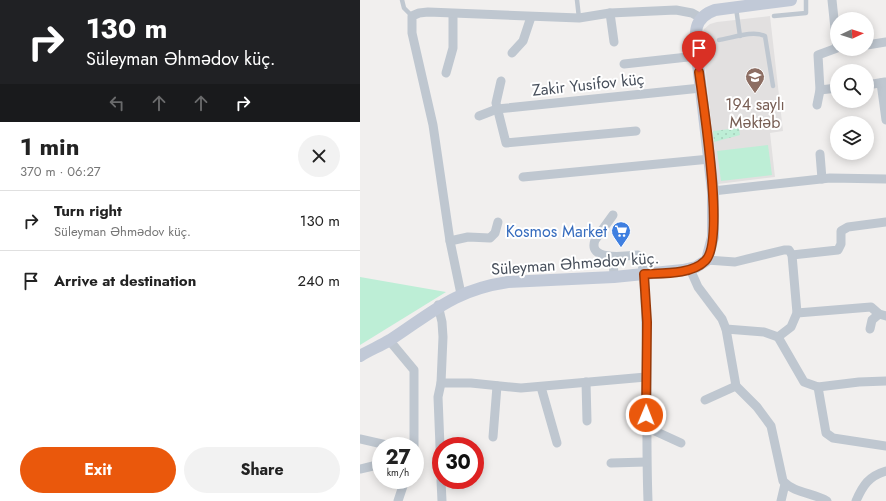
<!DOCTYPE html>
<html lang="en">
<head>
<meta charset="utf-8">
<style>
	:root { --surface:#fff; --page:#f2f2f2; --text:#222; --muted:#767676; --line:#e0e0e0; --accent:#ea580c }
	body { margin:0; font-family:Jost,sans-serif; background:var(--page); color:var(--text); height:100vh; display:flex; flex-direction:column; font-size:15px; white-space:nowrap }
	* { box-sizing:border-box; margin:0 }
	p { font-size:13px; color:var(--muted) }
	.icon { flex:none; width:22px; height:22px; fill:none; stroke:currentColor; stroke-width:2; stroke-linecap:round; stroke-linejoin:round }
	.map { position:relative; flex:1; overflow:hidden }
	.drawer { display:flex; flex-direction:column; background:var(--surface); width:360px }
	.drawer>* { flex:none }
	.guide { background:#202124; color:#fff; overflow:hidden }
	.needle { width:26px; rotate:86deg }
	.fabs { position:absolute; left:470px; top:12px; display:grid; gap:8px }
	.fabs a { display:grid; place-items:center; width:44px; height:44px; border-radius:50%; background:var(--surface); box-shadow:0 2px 10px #0003; font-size:20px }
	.speed { position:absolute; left:12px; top:437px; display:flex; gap:8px; font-size:20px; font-weight:700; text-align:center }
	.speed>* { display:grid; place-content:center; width:52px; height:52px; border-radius:50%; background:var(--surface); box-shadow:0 2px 10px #0003; line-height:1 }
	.speed small { font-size:10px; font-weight:400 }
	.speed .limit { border:6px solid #d22; background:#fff; color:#111 }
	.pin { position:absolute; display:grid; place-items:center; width:34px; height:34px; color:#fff; margin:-41px -17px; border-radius:50% 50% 50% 0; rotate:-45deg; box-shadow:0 0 4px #0007 }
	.pin .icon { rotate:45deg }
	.me { position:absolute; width:44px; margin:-22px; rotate:1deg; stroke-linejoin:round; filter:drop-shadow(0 0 3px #0008) }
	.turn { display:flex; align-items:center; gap:14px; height:84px; padding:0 20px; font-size:18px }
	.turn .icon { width:52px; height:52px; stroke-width:2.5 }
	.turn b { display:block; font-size:28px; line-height:34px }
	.lanes { display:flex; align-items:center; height:38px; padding:0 20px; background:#0003; justify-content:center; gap:20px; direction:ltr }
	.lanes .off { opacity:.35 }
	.round { display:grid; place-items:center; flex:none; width:42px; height:42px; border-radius:21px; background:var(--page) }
	.summary { display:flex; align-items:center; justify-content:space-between; height:68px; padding:0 20px }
	h1 { font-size:24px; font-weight:700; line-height:30px }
	.cta { display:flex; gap:8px; margin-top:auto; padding:8px 20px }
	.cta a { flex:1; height:46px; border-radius:24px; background:var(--accent); color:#fff; font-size:16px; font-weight:700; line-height:46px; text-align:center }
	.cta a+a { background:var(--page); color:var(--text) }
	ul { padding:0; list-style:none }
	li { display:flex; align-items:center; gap:12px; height:60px; padding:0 20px; border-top:1px solid var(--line) }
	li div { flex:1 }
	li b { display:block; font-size:15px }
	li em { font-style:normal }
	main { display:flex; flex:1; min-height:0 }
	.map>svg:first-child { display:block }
</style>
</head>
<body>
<main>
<section class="drawer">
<div class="guide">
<div class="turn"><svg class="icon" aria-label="right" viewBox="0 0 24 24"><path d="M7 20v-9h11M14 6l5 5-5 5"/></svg><div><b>130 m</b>Süleyman Əhmədov küç.</div></div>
<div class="lanes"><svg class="icon off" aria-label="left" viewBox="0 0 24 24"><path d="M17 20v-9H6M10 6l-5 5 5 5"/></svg><svg class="icon off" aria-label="ahead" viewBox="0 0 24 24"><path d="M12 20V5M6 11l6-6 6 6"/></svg><svg class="icon off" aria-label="ahead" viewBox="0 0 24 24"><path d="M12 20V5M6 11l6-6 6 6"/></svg><svg class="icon" aria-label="right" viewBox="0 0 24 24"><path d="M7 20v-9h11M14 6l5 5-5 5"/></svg></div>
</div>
<div class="summary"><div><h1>1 min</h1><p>370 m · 06:27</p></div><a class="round"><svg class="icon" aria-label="close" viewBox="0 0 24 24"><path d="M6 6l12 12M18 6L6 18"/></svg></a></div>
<ul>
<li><svg class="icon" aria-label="right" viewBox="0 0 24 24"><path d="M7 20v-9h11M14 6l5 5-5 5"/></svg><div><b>Turn right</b><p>Süleyman Əhmədov küç.</p></div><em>130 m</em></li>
<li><svg class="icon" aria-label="arrive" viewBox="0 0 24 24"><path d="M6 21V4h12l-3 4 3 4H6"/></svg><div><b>Arrive at destination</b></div><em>240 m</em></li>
</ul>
<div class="cta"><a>Exit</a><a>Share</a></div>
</section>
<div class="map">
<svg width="526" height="501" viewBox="0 0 526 501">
	<defs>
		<pattern id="grass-dots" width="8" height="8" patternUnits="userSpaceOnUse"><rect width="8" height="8" fill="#bdeed6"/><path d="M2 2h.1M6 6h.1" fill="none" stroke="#a4ceba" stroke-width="1.8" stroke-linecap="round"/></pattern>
	</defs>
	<rect width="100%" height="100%" fill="#f1efee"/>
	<!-- education -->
	<path fill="#e2e0e0" d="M410,16l13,115 -13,2 5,44 -57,7 -16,-146 2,-9 6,-5 7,-2z"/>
	<!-- grass -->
	<path fill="url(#grass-dots)" d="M379,128l1,7 -26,7 -1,-11z"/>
	<!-- park -->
	<g fill="#bdeed6">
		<path d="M408,145l4,30 -51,6 -4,-30z"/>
		<path d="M0,277l86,15 -86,53z"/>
	</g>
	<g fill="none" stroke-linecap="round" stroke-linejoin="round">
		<!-- lane -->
		<g stroke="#bfc7d0" stroke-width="4.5">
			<path d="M42,0l2,8 8,8"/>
			<path d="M217,0l2,18"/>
			<path d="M376,8l4,28"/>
			<path d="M414,16l32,-3v-13"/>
			<path d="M359,40c13,-2 34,-10 46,-4l8,50"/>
		</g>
		<!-- street -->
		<g stroke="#bfc7d0" stroke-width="9">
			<path d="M250,13l4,29"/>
			<path d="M507,45l19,-3"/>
			<path d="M152,53l11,-12 8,-24"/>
			<path d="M264,64l73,-8"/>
			<path d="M86,73l7,-25v-34"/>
			<path d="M141,81l-5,22 10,40 130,-12"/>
			<path d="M521,83l5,37"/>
			<path d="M507,85l18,-3"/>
			<path d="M460,90l17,-2"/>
			<path d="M457,105l3,-15 -2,-35 19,-7 -5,-48"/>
			<path d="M119,116l18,-7 204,-21"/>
			<path d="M460,154l2,25"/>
			<path d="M163,177l187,-18"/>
			<path d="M353,191l117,-13 56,1"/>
			<path d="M253,215l-18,25c-8,22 32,16 43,15l4,6c8,80 3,160 6,240"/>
			<path d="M90,241l18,-4 22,1 5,-5 3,-11"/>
			<path d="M432,255l46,-5 3,-6v-13l7,-4 38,-5"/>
			<path d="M253,257l1,20"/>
			<path d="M347,260l28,2 49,-12h5l3,5 5,58 -6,14 -13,10 -14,-5 -38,-3"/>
			<path d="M330,269l8,18 24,32 4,10 10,57 21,21 14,19 12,55c11,12 31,12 44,20"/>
			<path d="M101,294l-11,-53 -17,-116 -21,-92v-17l7,-3 9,-1 151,6 31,-5 66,-3 16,3 9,5"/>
			<path d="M78,305l4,17 1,15 -2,46 -3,14 3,74"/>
			<path d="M437,313l74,-6 8,7 7,2"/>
			<path d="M510,329l2,-9 7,-6"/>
			<path d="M418,337l26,45 14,5 41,-5 27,-1"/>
			<path d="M29,340l25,30v76"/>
			<path d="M226,382l1,39"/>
			<path d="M81,383h30l50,5 125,-11"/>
			<path d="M181,387l16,56"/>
			<path d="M458,387l8,46 7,5 53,8"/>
			<path d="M345,400l31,-14"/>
			<path d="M286,427l35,16"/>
			<path d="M133,437l4,-51"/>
			<path d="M0,439l31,7"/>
			<path d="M251,463l35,-1"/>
			<path d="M0,469l13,-3h8"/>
			<path d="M81,480l1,21"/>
			<path d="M38,501l7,-21"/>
			<path d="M421,501l4,-17"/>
			<path d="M496,501c7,-16 13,-25 30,-30"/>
		</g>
		<!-- secondary -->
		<path stroke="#c1c9d7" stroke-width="12" d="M0,356c10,-6 20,-10 30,-16 43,-28 64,-50 118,-58l106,-5 69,-7 13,-3 11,-7 6,-23v-46l-16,-135c-2,-21 -5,-38 18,-46l76,-10"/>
	</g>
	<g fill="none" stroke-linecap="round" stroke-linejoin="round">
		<!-- route casing -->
		<g stroke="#983908" stroke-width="10">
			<path id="route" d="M286,415l1,-93 -3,-48c18,-1 47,1 61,-13 21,-18 -2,-158 -6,-189"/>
		</g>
		<!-- route -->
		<use href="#route" stroke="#ea580c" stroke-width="7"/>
	</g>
	<!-- icons -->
	<defs>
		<g id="school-pin" transform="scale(1)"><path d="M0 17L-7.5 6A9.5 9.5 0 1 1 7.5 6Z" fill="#8d6e63" stroke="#fff"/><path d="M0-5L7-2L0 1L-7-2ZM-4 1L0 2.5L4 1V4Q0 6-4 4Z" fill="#fff"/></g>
		<g id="supermarket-pin" transform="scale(1)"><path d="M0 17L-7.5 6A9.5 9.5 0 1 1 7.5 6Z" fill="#3f7fe0" stroke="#fff"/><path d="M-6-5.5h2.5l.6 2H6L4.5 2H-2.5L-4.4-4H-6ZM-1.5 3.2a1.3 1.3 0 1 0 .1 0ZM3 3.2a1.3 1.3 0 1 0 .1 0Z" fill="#fff"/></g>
	</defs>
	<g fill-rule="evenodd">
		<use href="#school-pin" x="395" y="77"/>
		<use href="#supermarket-pin" x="261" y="231"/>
	</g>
	<g text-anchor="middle" stroke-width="4" stroke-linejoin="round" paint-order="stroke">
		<!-- street labels -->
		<g font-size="16" fill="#474f5b" stroke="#fff">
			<text transform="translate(228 84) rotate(-6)" y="6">Zakir Yusifov küç</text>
			<text transform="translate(215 263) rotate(-4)" y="6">Süleyman Əhmədov küç.</text>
		</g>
		<!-- education labels -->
		<g font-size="16" fill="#785e54" stroke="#fff">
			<text x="395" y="110">194 saylı<tspan x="395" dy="18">Məktəb</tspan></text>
		</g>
		<!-- shop labels -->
		<g font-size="16" fill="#366cbe" stroke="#fff" text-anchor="end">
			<text x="247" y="237">Kosmos Market</text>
		</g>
	</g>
</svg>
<div class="fabs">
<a><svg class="needle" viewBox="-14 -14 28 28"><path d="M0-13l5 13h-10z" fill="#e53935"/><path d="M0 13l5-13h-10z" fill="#767676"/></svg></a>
<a><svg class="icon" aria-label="search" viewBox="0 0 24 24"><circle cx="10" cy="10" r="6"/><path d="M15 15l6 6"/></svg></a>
<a><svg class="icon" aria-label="layers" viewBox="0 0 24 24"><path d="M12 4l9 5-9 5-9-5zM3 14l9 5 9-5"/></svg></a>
</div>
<div class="speed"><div>27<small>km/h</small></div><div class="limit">30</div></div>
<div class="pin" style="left:339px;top:72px;background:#d93025"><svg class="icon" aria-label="arrive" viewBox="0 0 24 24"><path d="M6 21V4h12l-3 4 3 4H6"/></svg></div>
<svg class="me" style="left:286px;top:415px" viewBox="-20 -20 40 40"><circle r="17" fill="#ea580c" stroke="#fff" stroke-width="3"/><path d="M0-11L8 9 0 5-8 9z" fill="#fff"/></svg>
</div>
</main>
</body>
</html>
